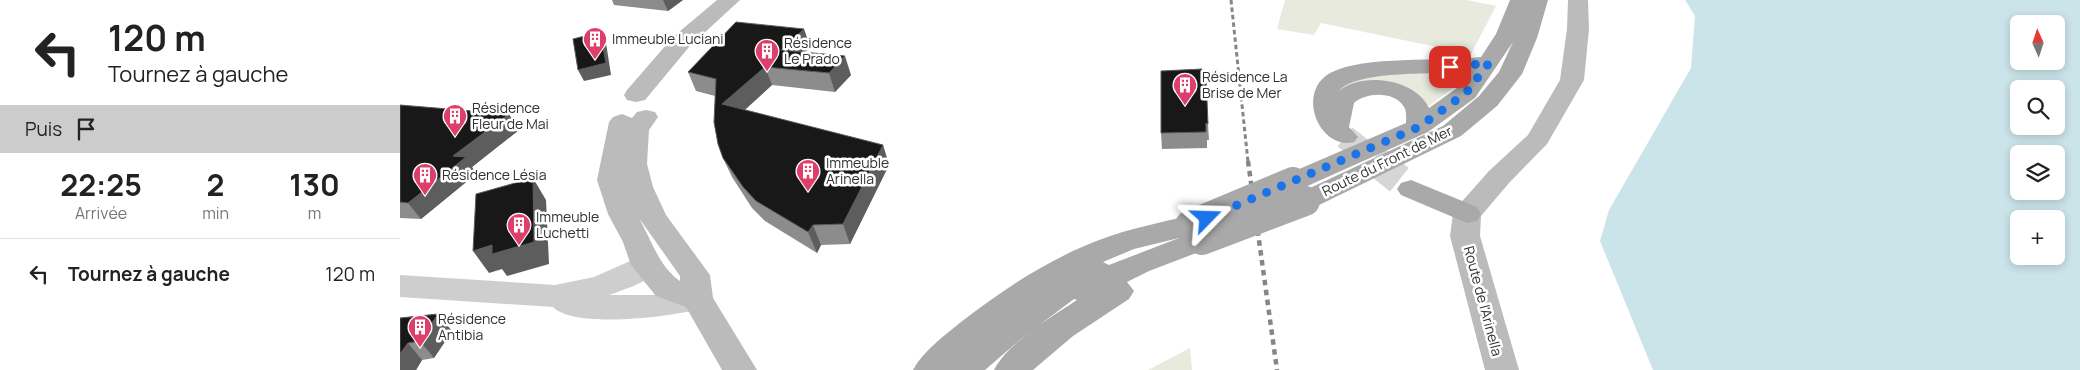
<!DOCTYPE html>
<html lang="fr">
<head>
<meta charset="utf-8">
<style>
	:root { --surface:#fff; --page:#f2f2f2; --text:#222; --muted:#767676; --line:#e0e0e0 }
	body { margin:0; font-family:Manrope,sans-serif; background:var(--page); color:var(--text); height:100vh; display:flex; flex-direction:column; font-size:19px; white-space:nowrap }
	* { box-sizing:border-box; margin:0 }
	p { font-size:16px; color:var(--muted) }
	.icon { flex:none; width:28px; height:28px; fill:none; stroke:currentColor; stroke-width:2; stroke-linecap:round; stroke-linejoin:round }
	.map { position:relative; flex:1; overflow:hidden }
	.drawer { display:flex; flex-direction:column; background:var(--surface); width:400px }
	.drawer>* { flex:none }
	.guide { background:#fff; color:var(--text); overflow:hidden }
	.needle { width:32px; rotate:357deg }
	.buttons { position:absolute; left:1610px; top:15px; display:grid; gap:10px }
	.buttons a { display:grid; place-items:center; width:55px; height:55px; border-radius:8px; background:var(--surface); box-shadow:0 2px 8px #0003; font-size:25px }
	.pin { position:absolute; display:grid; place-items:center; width:42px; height:42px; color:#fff; margin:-21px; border-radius:10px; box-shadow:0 2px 8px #0006 }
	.me { position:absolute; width:55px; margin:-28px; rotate:68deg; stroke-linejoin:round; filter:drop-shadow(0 0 4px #0008) }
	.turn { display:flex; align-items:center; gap:18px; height:105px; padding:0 25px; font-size:22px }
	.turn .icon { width:65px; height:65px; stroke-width:2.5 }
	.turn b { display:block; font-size:35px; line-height:42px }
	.then { display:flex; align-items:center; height:48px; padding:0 25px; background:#0003; gap:10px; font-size:19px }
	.eta { display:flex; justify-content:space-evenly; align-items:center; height:85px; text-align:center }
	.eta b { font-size:30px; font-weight:700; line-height:35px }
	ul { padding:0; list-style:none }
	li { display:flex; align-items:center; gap:15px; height:70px; padding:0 25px; border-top:1px solid var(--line) }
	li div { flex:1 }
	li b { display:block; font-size:19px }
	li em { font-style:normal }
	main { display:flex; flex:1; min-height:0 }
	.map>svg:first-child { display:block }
</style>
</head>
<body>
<main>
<section class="drawer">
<div class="guide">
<div class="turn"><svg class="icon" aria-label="left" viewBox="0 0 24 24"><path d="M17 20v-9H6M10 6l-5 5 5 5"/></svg><div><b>120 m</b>Tournez à gauche</div></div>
<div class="then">Puis<svg class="icon" aria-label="arrive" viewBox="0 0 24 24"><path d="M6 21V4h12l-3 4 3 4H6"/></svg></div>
</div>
<div class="eta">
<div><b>22:25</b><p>Arrivée</p></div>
<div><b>2</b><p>min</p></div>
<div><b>130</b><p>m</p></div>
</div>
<ul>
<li><svg class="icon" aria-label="left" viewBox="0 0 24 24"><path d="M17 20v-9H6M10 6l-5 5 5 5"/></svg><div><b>Tournez à gauche</b></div><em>120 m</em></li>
</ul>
</section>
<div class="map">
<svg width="1680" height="370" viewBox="0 0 1680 370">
	<rect width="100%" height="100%" fill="#fff"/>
	<!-- green -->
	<g fill="#e7eadd">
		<path d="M885,0h182l29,6 -25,48 -150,-31 -7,12 -37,-6z"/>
		<path d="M1057,73l7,1 1,5 -36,27 -19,-14 -72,3 -1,-6 15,-10 33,-5z"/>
		<path d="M790,348l2,22h-44z"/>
	</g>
	<!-- water -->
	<path fill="#cbe4e9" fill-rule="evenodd" d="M1285,0h395v370h-427l-53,-129 9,-31 82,-142 4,-52zM1619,24h37v37h-37zM1619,89h37v37h-37zM1619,154h37v37h-37zM1619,219h37v37h-37z"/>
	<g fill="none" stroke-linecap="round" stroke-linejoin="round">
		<!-- primary-tunnel-far1 -->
		<path stroke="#d6d6d6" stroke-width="24" stroke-dasharray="24 12" stroke-linecap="butt" d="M945,137l32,25"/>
		<!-- primary-tunnel -->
		<path stroke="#d6d6d6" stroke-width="30" stroke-dasharray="30 15" stroke-linecap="butt" d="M976,161l35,28"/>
		<!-- street -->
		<path fill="#cecece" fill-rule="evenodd" d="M246,254l11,3 4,8c-10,17 -33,23 -52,30h44l44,-8 11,4 5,8 -5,8c-29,9 -133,23 -155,0l-153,-10v-22l155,10 39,-8z"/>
		<!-- secondary -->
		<g fill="#bbb" fill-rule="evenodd">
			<path d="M317,0h23l-51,47 -44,53 -9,2 -9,-2 -3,-5 3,-5 46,-53z"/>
			<path d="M1168,0h20l1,29 -5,51 -37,64 -38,39 -28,33 -1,20 39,134h-34l-35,-134 3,-22 4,-7 32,-36 39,-36 32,-55 7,-51z"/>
			<path d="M246,110l9,2 3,5 -9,13 -2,34 6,23 13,28 44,60 3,23 44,72h-35l-36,-63 -30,-11 -25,-31 -8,-23 -15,-28 -11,-34 12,-58 4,-5 9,-3 10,4 5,-6zM239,218l41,58v5c-21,-14 -29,-42 -41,-63z"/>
		</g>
		<!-- primary -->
		<g fill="#a9a9a9" fill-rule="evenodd">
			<path d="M1110,0h38l-11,38 -15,36 -25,32 -36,30 -146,71 -10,3 -10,-3 -4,-6 4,-6 148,-69 36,-30 20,-24 14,-30 -38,56 -47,34 -125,56 -10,3 -10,-3 -4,-6 4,-6 123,-53c0,-4 1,-12 -2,-16 -9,-16 -38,-15 -50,-4l-5,24 9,10 -4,5c-34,9 -59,-49 -24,-69 35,-18 110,-11 151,-16l15,-23zM1070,72l-13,16 -28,20c-13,-29 -67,-37 -90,-17 18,-22 101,-16 131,-19z"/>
			<path d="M1011,180l66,27 4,7 -4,7 -10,2 -66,-28 -4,-6 4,-6z"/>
			<path d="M790,215l10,3 4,7 -3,5 11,3 5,7 -5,7 -63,24 -22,11 7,9 -5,8 -56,37 -40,34h-39c14,-27 57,-53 83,-70l-3,-1 -52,39 -37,32h-72c10,-19 31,-34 48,-48 43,-33 89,-64 141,-83 28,-11 59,-16 88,-24zM779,238l-70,27 -6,-3 31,-13z"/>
		</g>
		<!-- rail-far1 -->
		<path stroke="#868686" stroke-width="3" stroke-dasharray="4.5 3" stroke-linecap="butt" d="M831,0l17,162"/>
		<!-- rail -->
		<path stroke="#868686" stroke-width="4.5" stroke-dasharray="5.5 4.5" stroke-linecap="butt" d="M848,161l29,209"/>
		<!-- primary-bridge -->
		<g stroke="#a9a9a9" stroke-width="30">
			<path d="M790,225l103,-43"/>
			<path d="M802,240l103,-39"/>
		</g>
	</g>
	<!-- wall -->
	<g fill="#8c8c8c">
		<path d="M212,0h71l-15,11 -54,-6z"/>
		<path d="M404,29l6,18 -5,5 46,23 -16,17 -63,-7 -27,25 138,35 6,20 -39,79 -29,1 -4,8 -52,-32 -13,-13 -20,-31 -9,-19 -8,-62 -19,-5 -8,-19z"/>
		<path d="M761,71l47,53 1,16h-2v8l-45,1 -1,-16z"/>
		<path d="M0,105l119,25 -47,37 4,7 -55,45 -21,-1z"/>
		<path d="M0,318l52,13 -18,27 -12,2 -6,10z"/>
	</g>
	<!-- shaded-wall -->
	<g fill="#5d5d5d">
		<path d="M263,0h20l-15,11z"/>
		<path d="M404,29l6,18 -22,21 -7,-18z"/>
		<path d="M200,32l6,11 5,32 -27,6 -6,-11z"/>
		<path d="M445,56l6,19 -16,17 -6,-19z"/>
		<path d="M365,67l7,18 -42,38 -8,-19z"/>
		<path d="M109,114l10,16 -47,37 4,7 -55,45 -13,-16 45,-47z"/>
		<path d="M483,145l6,20 -39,79 -7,-20z"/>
		<path d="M133,178l13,22 3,64 -42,12 -5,-7 -13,4 -16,-22z"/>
		<path d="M413,225l8,20 -4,8 -9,-21z"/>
		<path d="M38,314l14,17 -18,27 -14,-17z"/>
		<path d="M8,343l14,17 -6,10h-16v-16z"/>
	</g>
	<!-- building -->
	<g fill="#181818" stroke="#5d5d5d">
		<path d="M336,22l68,7 -23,21 64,6 -16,17 -64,-6 -43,37 161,41 -40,79 -30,1 -5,7 -52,-31 -13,-14 -20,-29 -5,-14 -4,-22 2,-43 -28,-7z"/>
		<path d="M200,32l6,31 -28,7 -5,-31z"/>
		<path d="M802,69v8l4,-1 2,48 -2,-1v9l-45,1v-62z"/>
		<path d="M0,105l109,9 -56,42 13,1 -58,46 -8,-1z"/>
		<path d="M133,178l1,64 -42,12v-9l-19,6 3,-57z"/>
		<path d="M38,314l-18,27 -12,2 -8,11v-36z"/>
	</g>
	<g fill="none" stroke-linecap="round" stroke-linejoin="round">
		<!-- route -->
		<path stroke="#1a73e8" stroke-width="9" stroke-dasharray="0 16.2" d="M807,218l212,-91 47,-34 23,-30 -39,4"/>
	</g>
	<!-- icons -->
	<defs>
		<g id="building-pin" transform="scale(1.25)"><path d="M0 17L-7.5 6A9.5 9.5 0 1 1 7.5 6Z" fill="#dd3f6a" stroke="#fff"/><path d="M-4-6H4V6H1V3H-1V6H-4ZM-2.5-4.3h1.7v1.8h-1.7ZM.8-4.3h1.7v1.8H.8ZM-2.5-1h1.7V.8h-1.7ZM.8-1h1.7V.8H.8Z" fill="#fff"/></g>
	</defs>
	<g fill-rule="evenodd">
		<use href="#building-pin" x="195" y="39"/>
		<use href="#building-pin" x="367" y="51"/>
		<use href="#building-pin" x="785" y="85"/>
		<use href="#building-pin" x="55" y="116"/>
		<use href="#building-pin" x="408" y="171"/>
		<use href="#building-pin" x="25" y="175"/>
		<use href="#building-pin" x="119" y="225"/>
		<use href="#building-pin" x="20" y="327"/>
	</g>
	<g text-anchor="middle" stroke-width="5" stroke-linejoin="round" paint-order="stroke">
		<!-- poi labels -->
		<g font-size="14" fill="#313131" stroke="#fff" text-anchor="start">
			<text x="212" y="44">Immeuble Luciani</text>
			<text x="384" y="48">Résidence<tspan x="384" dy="16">Le Prado</tspan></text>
			<text x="802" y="82">Résidence La<tspan x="802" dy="16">Brise de Mer</tspan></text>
			<text x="72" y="113">Résidence<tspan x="72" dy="16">Fleur de Mai</tspan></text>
			<text x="426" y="168">Immeuble<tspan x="426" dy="16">Arinella</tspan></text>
			<text x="42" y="180">Résidence Lésia</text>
			<text x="136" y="222">Immeuble<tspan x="136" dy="16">Luchetti</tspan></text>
			<text x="38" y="324">Résidence<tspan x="38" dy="16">Antibia</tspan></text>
		</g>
		<!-- street labels -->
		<g font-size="14" fill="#313131" stroke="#fff">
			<text transform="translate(987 161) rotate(-26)" y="5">Route du Front de Mer</text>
			<text transform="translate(1083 301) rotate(75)" y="5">Route de l'Arinella</text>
		</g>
	</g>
</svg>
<div class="buttons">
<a><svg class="needle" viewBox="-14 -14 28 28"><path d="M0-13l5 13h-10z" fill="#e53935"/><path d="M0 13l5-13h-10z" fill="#767676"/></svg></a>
<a><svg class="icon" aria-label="search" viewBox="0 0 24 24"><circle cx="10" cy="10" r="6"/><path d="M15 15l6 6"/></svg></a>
<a><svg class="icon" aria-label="layers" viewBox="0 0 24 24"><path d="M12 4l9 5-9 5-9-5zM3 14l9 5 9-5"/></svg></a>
<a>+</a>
</div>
<div class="pin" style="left:1050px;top:67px;background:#d93025"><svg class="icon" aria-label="arrive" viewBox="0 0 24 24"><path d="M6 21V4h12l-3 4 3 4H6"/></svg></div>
<svg class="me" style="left:807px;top:218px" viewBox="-20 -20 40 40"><path d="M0-17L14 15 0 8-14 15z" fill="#1a73e8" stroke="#fff" stroke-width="4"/></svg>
</div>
</main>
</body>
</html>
